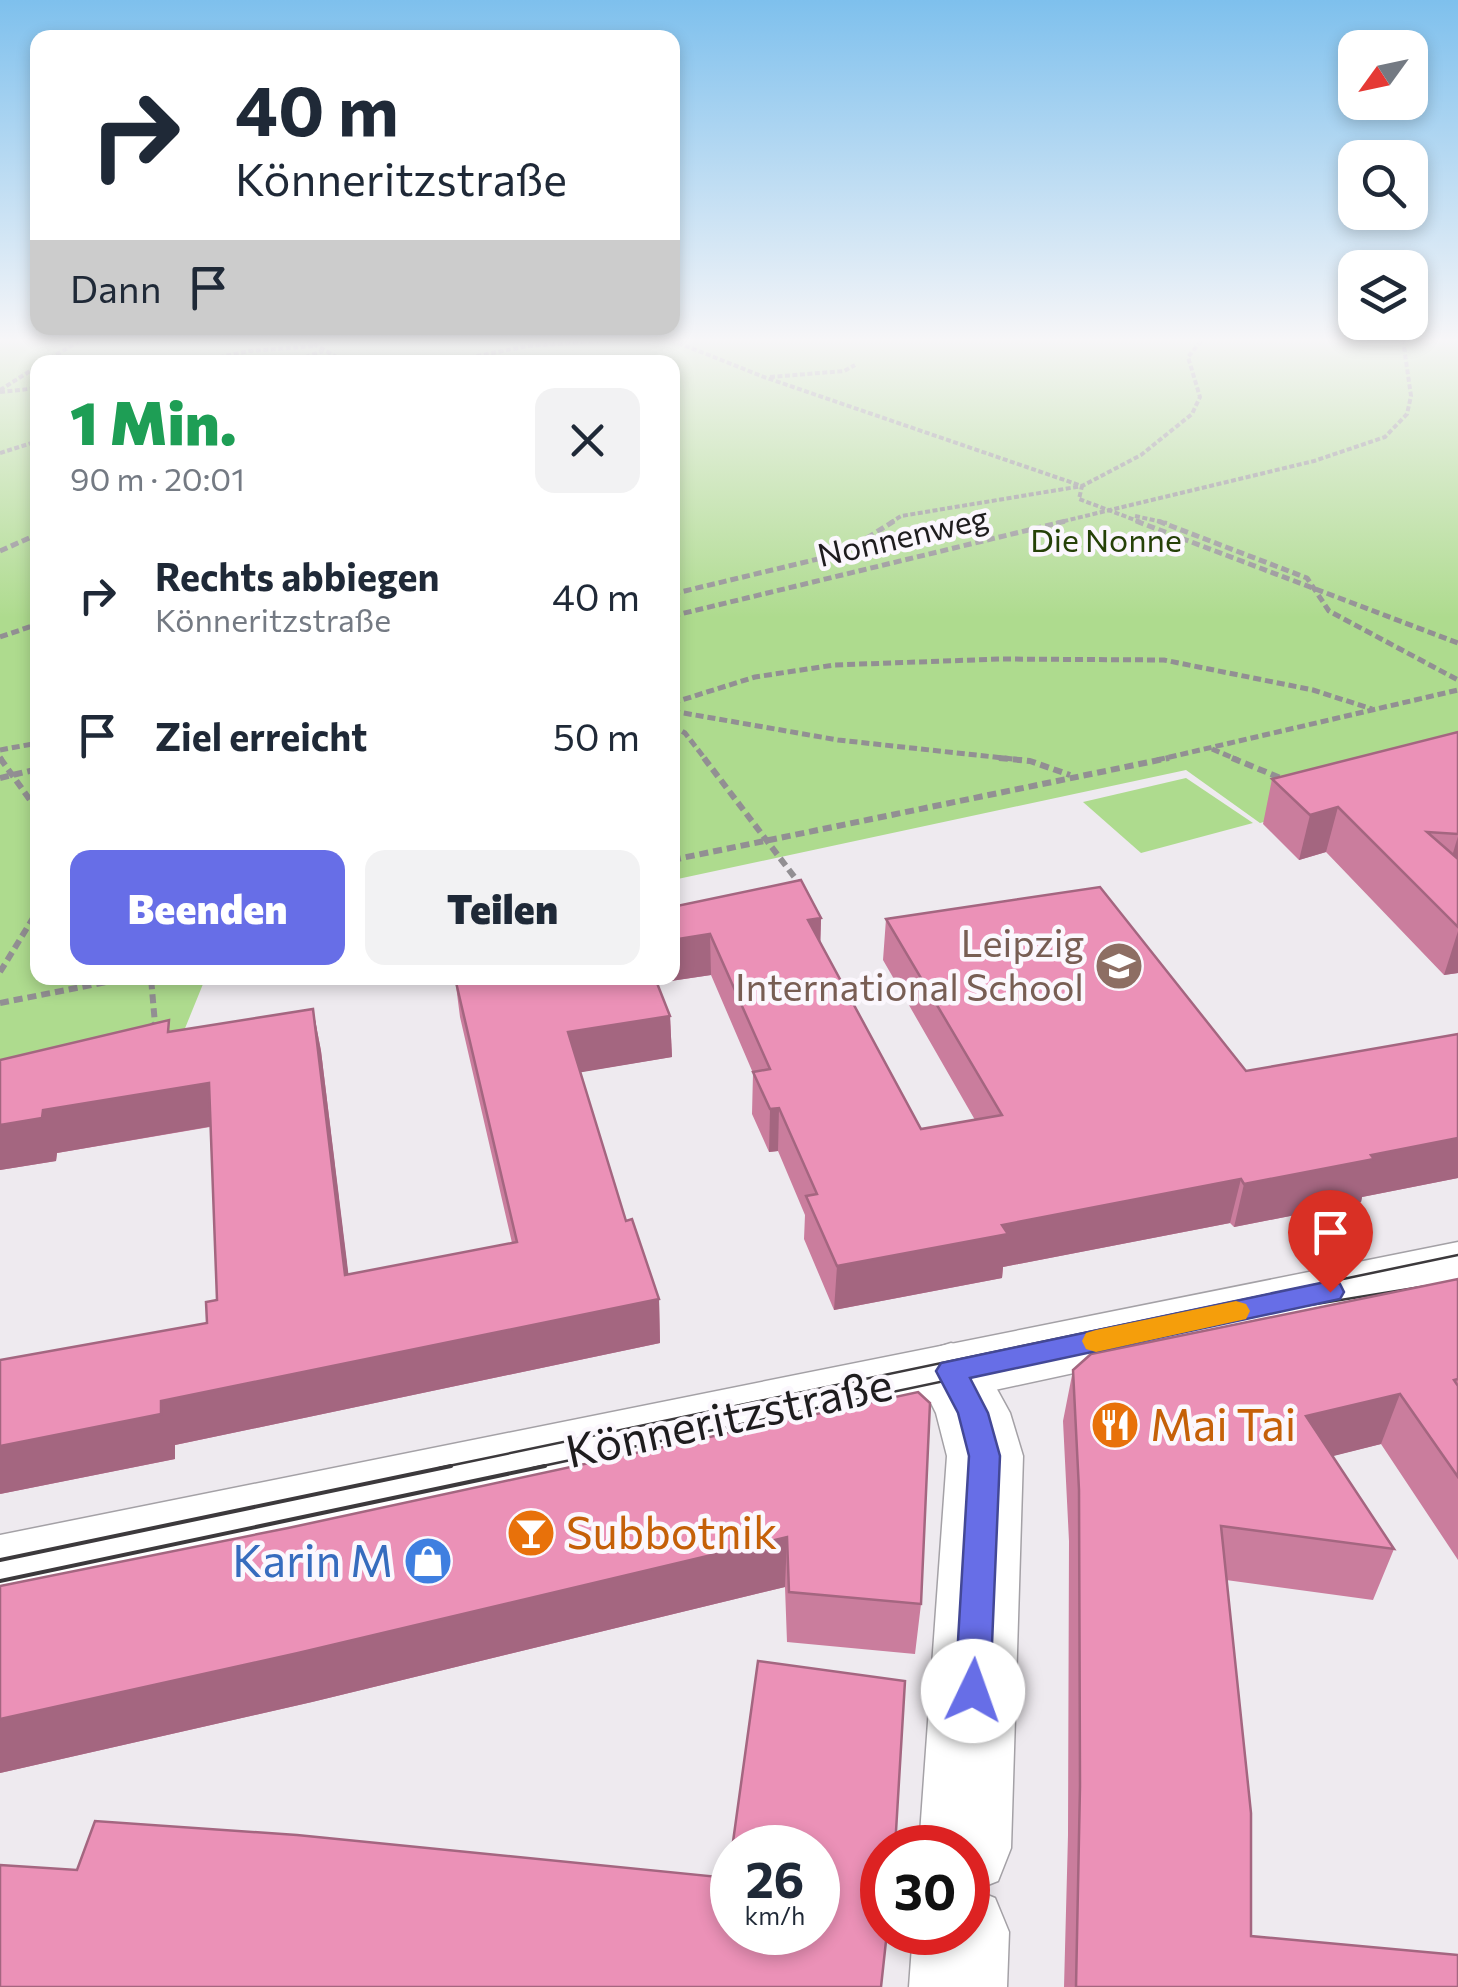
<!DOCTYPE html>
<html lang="de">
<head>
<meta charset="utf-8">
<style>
	:root { --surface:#fff; --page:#f2f2f3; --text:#1f2937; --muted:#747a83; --accent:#676ee7 }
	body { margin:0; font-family:Commissioner,sans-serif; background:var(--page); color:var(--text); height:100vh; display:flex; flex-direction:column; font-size:38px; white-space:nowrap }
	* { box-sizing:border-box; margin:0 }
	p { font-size:32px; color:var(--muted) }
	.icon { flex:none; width:55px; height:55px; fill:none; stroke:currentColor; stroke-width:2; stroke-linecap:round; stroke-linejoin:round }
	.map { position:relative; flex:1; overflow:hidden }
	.side { position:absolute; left:30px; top:355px; width:650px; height:630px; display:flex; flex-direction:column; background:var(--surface); border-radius:20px; box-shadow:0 5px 15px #0003 }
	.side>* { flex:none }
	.banner { position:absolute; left:30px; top:30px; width:650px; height:305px; border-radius:20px; box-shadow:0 5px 15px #0003; background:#fff; color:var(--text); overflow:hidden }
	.needle { width:65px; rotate:237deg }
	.fabs { position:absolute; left:1338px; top:30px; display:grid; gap:20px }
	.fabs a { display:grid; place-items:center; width:90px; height:90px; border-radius:20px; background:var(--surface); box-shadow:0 5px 15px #0003; font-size:50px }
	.speed { position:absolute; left:710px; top:1825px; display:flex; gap:20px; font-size:50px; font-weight:700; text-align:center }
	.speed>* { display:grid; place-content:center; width:130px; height:130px; border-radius:50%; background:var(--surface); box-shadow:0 5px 15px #0003; line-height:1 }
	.speed small { font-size:25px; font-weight:400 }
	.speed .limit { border:15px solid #d22; background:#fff; color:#111 }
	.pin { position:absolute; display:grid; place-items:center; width:85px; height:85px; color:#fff; margin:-102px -42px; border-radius:50% 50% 50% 0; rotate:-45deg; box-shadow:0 0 10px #0007 }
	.pin .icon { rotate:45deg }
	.me { position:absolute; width:110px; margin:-55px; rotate:3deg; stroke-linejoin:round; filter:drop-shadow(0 0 8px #0008) }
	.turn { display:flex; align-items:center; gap:35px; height:210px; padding:0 40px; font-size:45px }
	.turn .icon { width:130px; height:130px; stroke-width:2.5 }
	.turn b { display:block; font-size:70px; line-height:85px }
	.then { display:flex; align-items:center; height:95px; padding:0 40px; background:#0003; gap:20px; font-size:38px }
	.round { display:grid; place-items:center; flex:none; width:105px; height:105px; border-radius:20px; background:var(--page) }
	.summary { display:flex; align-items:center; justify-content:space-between; height:170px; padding:0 40px }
	h1 { font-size:60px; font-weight:800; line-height:75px; color:#1e9e55 }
	.action { display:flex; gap:20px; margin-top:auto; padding:20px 40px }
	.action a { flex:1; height:115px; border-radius:20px; background:var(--accent); color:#fff; font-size:40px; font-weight:800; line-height:115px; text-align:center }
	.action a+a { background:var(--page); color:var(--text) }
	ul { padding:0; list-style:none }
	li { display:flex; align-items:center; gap:30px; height:140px; padding:0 40px }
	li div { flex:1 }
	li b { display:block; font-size:38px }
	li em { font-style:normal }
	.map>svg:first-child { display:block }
</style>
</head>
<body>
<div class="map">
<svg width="1458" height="1987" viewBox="0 0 1458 1987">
	<rect width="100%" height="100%" fill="#eeeaef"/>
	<!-- green -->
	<g fill="#aedb8e">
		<path d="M0,340h1458v431l-198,52 -74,-53 -513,110 -1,-518h-634v616h195l-30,6 -28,69 -175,35z"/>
		<path d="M1186,778l67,45 -112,30 -58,-51z"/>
	</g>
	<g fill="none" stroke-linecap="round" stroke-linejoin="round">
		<!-- minor casing -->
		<g stroke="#a4a1a6" stroke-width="3">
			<path id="minor" d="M951,1343l25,8 34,62 13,43 -12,392 -13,33 -23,9 20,8 14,34 -2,55h-98l4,-55h55v-84h-49l28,-392 -11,-43 -21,-42 11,-20z"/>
		</g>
		<!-- major casing -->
		<g stroke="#a4a1a6" stroke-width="3">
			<path id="major" d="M1458,1242v48l-1458,315v-70z"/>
		</g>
		<!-- path-far2 -->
		<g stroke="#928f93" stroke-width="4" stroke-dasharray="5 2.5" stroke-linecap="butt">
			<path d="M307,340l38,22"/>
			<path d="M671,340l93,37 318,109 -3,13 64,24"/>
			<path d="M43,362l39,-22"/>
			<path d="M197,362l52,-11 68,-5"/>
			<path d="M291,362l32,-11"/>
			<path d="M447,362l81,-16 84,-6"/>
			<path d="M770,377l74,-6 11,-6"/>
			<path d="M0,390l38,-24"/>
			<path d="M0,392l38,-4"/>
			<path d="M0,453l38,-12"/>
			<path d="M1135,516l32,7"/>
			<path d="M890,523l11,-7 181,-30 59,-31 51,-41 8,-17 -12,-40 14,-17"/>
			<path d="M1056,523l258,-62 71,-24 22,-23 4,-18 -8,-56"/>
		</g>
		<!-- path-far1 -->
		<g stroke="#928f93" stroke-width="5" stroke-dasharray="8 4" stroke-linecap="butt">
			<path d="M1136,521l322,122"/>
			<path d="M1158,521l149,57 22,33 129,69"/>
			<path d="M0,551l38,-17"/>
			<path d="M672,594l171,-41 51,-32"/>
			<path d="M672,616l394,-95"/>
			<path d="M0,637l38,-13"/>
			<path d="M672,703l83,-26 79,-12 167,-6 163,1 149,30 59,19"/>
			<path d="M672,711l166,29 184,20"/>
			<path d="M672,725l13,8 21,27"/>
			<path d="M1212,749l26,11"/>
			<path d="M0,750l38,-7"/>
			<path d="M0,757l2,3"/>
			<path d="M1157,760l301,-70"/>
		</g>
		<!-- path -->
		<g stroke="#928f93" stroke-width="6" stroke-dasharray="9 5" stroke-linecap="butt">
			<path d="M0,758l38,53"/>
			<path d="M704,758l98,129"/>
			<path d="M999,758l31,3 40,14"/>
			<path d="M1232,758l51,21"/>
			<path d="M0,778l38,-9"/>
			<path d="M672,860l497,-102"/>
			<path d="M0,972l38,-62"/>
			<path d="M0,1003l127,-25"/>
			<path d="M149,1028l6,-4 -4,-46"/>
		</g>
		<!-- minor -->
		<use href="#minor" fill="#fff" fill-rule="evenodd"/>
		<!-- major -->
		<use href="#major" fill="#fff" fill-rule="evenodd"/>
		<!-- tram-far1 -->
		<g stroke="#3c393c" stroke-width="2.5">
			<path d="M439,1468l1019,-213"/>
			<path d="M533,1468l752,-159 173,-28"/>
		</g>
		<!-- tram -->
		<g stroke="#3c393c" stroke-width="4">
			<path d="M0,1560l451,-94"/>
			<path d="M0,1581l545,-115"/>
		</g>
	</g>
	<!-- wall -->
	<g fill="#ca7d9d">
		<path d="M1458,732v241l-14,2 -118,-123 -27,8 -36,-36 9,-45z"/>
		<path d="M672,907l149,11 -1,25 101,186 54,-9 -92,-160 3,-41 360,152 212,-37v144l-96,19 -1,5 -127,25 -4,-4 -227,44 -1,11 -168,32 -30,-71 1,-24 -27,-64 -9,1 -17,-38 1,-41 -42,-98 -54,8 13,33 2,41 -92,15 46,149 33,78 1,44 -485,102v14l-175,35 207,-171 10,-23 -7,-173 -153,26 -1,8 -56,9v-110l313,-51 8,42 27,223 164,-31 -52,-226 -5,-39h217z"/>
		<path d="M1458,1279v281l-77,-116 -49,12 62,93 -21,51 -147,-20 25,356 207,51h-394l4,-152 1,-294 -6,-120 10,-51z"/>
		<path d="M918,1392l3,212 -6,50 -128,-12 -2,-55 -473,115 -312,71v-187l288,-58z"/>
	</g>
	<!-- shaded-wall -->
	<g fill="#a46680">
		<path d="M1338,807l-12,45 -27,8 11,-45z"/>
		<path d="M1458,836v42l-13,2z"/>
		<path d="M821,918l-1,40 -12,-38z"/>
		<path d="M1458,931v42l-14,2z"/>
		<path d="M710,934l1,41 -67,10 -1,-7h29v-38z"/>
		<path d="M313,1009l8,42 33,268 -9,-44z"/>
		<path d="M670,1016l2,41 -101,17 -3,-42z"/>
		<path d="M209,1083l10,42 -162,28 -1,8 -56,9v-45l43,-15z"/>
		<path d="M779,1108l-1,43 -9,1 1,-43z"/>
		<path d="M1458,1138v40l-96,19 -1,5 -127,25 10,-43 127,-29z"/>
		<path d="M1241,1179l-11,44 -227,44 -1,11 -168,32 3,-44 165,-41z"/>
		<path d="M659,1299l1,44 -485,102v14l-175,35v-48l161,-45z"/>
		<path d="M1400,1394l-19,50 -91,23 16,-51z"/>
		<path d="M787,1537l-2,50 -473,115 -312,71v-54z"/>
	</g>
	<!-- building -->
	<g fill="#eb91b7" stroke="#a46680" stroke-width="2.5" fill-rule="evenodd">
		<path d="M1458,732v102l-31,-2 31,27v68l-120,-120 -28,8 -38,-36z"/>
		<path d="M801,880l20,38 -13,2 113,209 81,-14 -116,-196 214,-32 146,184 212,-37v104l-87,17 3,4 -130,25 -3,-5 -239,46 6,9 -171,32 -31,-70 11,-2 -38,-86 -9,1 -17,-37 17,-3 -60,-135 -38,6v-33z"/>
		<path d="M455,978h200l15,38 -102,16 58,189 6,-2 27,80 -498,102v13l-161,32v-86l207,-37 -1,-21 11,-2 -8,-217 -166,27 -1,8 -42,7v-65l169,-40 -1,12 145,-23 32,266 172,-33z"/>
		<path d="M1458,1279v100l-4,1 4,6v91l-58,-83 -94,22 88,133 -173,-23 30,287v123l207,19v32h-382l4,-201 -1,-296 -6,-120 18,-16z"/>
		<path d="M918,1392l12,11 -9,201 -132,-12 -2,-55 -489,116 -298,66v-133l288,-58z"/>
		<path d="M758,1661l147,20 -10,167h-13v84h5l-6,55h-881v-122l77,5 18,-49 202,14 431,43zM732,1848h86v84h-86z"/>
	</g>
	<!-- sky -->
	<linearGradient id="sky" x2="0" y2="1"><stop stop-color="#7ec0ed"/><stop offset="0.55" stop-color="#f7f6f8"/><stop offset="1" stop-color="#f7f6f8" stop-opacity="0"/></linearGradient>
	<rect width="1458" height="618" fill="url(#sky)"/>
	<!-- route -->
	<path fill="#676ee7" stroke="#434896" stroke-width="2.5" d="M1330,1281l10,3 4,8 -4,7 -370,79 18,35 12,43 -10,235 -5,12 -12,5 -13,-5 -5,-12 14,-235 -11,-43 -22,-42 5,-8z"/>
	<!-- slow -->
	<path fill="#f59e0b" d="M1236,1301l10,3 4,7 -4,8 -150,33 -10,-3 -4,-8 4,-8 10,-3z"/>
	<!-- icons -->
	<defs>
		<g id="school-disc" transform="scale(2.5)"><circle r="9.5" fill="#8d6e63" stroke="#fbf7fd"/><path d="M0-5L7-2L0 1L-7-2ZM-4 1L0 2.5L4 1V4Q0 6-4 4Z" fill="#fff"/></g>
		<g id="restaurant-disc" transform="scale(2.5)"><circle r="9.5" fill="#e8710a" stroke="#fbf7fd"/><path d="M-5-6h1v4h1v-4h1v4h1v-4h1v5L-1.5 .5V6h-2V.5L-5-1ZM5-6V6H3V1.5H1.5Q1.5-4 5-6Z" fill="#fff"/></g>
		<g id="bar-disc" transform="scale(2.5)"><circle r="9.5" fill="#e8710a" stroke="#fbf7fd"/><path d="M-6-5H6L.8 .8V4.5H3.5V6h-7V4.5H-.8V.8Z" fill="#fff"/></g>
		<g id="shop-disc" transform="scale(2.5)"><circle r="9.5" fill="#3f7fe0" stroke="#fbf7fd"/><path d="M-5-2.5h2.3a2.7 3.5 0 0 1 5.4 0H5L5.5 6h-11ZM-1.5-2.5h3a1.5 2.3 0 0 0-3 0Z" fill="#fff"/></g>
	</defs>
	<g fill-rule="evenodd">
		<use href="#school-disc" x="1119" y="966"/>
		<use href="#restaurant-disc" x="1115" y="1425"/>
		<use href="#bar-disc" x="531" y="1533"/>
		<use href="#shop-disc" x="428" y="1561"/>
	</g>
	<g text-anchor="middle" stroke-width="9" stroke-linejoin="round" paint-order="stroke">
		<!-- far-street labels -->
		<g font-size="32" fill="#1e1c1e" stroke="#fbf7fd">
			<text transform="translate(903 537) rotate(-13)" y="11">Nonnenweg</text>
		</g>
		<!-- far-park labels -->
		<g font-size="32" fill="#254107" stroke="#fbf7fd">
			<text x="1106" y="552">Die Nonne</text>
		</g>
		<!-- education labels -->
		<g font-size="38" fill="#785e54" stroke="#fbf7fd" text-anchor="end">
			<text x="1084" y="957">Leipzig<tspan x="1084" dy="44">International School</tspan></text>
		</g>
		<!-- near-street labels -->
		<g font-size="45" fill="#1e1c1e" stroke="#fbf7fd">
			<text transform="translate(729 1418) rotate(-12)" y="16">Könneritzstraße</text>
		</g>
		<!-- near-food labels -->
		<g font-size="45" fill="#c56008" stroke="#fbf7fd" text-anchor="start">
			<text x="1150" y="1441">Mai Tai</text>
			<text x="566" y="1549">Subbotnik</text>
		</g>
		<!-- near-shop labels -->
		<g font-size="45" fill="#366cbe" stroke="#fbf7fd" text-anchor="end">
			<text x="393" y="1577">Karin M</text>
		</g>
	</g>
</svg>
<div class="fabs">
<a><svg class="needle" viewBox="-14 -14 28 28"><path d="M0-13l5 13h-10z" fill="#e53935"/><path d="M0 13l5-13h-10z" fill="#747a83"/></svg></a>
<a><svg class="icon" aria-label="search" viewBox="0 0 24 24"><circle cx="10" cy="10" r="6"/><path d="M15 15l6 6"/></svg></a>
<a><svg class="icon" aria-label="layers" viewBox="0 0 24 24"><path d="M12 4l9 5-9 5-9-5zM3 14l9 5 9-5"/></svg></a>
</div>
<div class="speed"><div>26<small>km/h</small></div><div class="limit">30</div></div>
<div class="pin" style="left:1330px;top:1292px;background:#d93025"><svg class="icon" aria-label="arrive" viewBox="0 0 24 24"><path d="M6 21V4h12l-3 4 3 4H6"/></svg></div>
<svg class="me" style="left:973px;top:1691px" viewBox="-20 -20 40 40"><circle r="19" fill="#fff"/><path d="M0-13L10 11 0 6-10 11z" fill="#676ee7"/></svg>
<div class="banner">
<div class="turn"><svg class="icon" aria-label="right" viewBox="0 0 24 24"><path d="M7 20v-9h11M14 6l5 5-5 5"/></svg><div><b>40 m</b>Könneritzstraße</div></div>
<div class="then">Dann<svg class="icon" aria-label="arrive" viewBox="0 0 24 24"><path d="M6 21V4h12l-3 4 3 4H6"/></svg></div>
</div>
<section class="side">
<div class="summary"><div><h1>1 Min.</h1><p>90 m · 20:01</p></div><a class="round"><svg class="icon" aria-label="close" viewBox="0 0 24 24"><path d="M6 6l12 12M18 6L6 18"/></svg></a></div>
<ul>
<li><svg class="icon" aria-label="right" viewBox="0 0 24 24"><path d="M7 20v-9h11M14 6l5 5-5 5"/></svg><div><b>Rechts abbiegen</b><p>Könneritzstraße</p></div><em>40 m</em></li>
<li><svg class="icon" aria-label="arrive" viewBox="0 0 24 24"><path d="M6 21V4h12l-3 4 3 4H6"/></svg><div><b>Ziel erreicht</b></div><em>50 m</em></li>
</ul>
<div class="action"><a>Beenden</a><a>Teilen</a></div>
</section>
</div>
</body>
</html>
